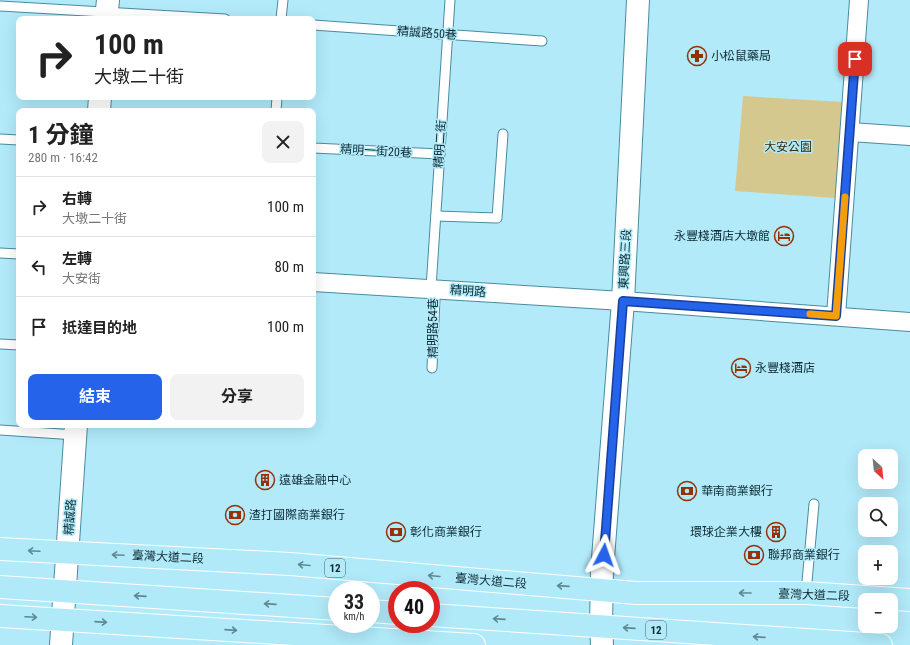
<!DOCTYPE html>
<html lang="zh-TW">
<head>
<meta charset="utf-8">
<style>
	:root { --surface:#fff; --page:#f2f2f2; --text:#222; --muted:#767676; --line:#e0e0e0; --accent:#2563eb }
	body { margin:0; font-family:"Roboto Condensed","Noto Sans TC",sans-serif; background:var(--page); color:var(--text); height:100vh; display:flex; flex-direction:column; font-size:15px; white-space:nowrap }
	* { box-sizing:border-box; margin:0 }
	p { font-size:13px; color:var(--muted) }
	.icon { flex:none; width:22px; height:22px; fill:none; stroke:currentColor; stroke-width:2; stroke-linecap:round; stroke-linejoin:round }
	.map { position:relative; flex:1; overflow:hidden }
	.panel { position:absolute; left:16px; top:108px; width:300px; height:320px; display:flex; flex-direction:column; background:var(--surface); border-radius:8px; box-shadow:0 4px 16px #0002 }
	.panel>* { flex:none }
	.guide { position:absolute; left:16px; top:16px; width:300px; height:84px; border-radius:8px; box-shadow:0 4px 16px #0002; background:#fff; color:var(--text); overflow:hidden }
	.needle { width:26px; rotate:153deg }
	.buttons { position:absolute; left:858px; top:449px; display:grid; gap:8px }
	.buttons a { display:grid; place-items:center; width:40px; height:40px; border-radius:8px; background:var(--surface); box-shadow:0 4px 16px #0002; font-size:20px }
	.speed { position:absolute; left:328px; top:581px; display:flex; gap:8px; font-size:20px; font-weight:700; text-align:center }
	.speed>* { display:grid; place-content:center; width:52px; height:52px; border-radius:50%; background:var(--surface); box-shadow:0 4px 16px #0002; line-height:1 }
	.speed small { font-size:10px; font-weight:400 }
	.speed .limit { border:6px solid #d22; background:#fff; color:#111 }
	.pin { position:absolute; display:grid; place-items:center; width:34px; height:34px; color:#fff; margin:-17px; border-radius:8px; box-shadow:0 2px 6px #0006 }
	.me { position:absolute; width:44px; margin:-22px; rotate:4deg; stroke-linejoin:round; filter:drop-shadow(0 0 3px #0008) }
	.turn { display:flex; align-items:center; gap:14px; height:84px; padding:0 12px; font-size:18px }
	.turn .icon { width:52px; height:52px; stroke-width:2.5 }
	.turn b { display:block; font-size:28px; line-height:34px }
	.round { display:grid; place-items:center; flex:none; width:42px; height:42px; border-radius:8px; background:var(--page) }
	.headline { display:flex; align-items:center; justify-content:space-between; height:68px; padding:0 12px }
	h1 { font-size:24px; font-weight:700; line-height:30px }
	.primary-button { display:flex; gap:8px; margin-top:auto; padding:8px 12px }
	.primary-button a { flex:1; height:46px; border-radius:8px; background:var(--accent); color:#fff; font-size:16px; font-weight:700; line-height:46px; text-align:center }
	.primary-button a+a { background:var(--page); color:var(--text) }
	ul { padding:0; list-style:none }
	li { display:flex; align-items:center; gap:12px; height:60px; padding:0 12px; border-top:1px solid var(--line) }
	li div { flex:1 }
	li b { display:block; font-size:15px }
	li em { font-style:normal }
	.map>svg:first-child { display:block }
</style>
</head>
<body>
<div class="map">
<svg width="910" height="645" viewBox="0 0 910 645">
	<rect width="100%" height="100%" fill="#b2eafa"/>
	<!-- green -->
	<path fill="#d4c88e" d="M743,96l101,6 -9,96 -100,-7z"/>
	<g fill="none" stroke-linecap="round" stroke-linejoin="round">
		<!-- lane casing -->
		<g stroke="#478ca0" stroke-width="11">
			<g id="lane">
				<path d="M0,6l225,13"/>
				<path d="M281,19l2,-19"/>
				<path d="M313,25l229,16"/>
				<path d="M276,111l1,-14"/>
				<path d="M0,139l19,1"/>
				<path d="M313,148l127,6"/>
				<path d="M436,216l61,2 6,-84"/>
				<path d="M0,253l19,1"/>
				<path d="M0,344l19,1"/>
				<path d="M432,368l3,-70 -4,-10 19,-288"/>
				<path d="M0,430l76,5"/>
				<path d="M806,593l8,-89"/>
			</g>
		</g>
		<!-- street casing -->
		<g stroke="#478ca0" stroke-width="20">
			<g id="street">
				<path d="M850,132l60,4"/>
				<path d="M313,282l310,19 287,21"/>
				<path d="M836,316l23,-316"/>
			</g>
		</g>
		<!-- secondary casing -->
		<g stroke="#478ca0" stroke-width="24">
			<g id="secondary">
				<path d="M106,19l2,-19"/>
				<path d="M99,111l1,-14"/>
				<path d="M61,645l15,-220"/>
				<path d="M602,645l-1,-19 1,-55 21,-270 15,-301"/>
			</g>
		</g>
		<!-- primary casing -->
		<g stroke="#fff" stroke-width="24">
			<g id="primary">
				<path d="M0,549l290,15 346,29h170l104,7"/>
				<path d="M0,587l337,22"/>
				<path d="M371,611l26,2"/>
				<path d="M431,615l450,30"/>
				<path d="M0,616l474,29"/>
			</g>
		</g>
		<!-- lane -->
		<use href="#lane" stroke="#fff" stroke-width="9"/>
		<!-- street -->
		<use href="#street" stroke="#fff" stroke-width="18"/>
		<!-- secondary -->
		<use href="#secondary" stroke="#fff" stroke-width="22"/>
		<!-- primary -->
		<use href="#primary" stroke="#b0e9f8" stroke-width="22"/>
	</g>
	<!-- one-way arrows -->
	<defs><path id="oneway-shaft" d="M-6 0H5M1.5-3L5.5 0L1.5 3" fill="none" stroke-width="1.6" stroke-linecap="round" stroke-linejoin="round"/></defs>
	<g stroke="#5e8994">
		<use href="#oneway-shaft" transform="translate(34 551) rotate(-177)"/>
		<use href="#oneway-shaft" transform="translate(118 555) rotate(-177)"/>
		<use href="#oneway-shaft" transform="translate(304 565) rotate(-175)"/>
		<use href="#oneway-shaft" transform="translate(434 576) rotate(-175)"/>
		<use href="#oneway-shaft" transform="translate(563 586) rotate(-176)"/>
		<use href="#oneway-shaft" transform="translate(745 593) rotate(-180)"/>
		<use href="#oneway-shaft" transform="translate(140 596) rotate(-176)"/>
		<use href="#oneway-shaft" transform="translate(270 604) rotate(-176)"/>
		<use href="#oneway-shaft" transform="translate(31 617) rotate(3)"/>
		<use href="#oneway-shaft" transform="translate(499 619) rotate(-176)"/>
		<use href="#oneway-shaft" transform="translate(101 622) rotate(4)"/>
		<use href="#oneway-shaft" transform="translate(629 628) rotate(-176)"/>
		<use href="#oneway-shaft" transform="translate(231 630) rotate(4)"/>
		<use href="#oneway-shaft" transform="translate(759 637) rotate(-176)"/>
	</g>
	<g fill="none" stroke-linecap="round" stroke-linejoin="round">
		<!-- route casing -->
		<g stroke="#184099" stroke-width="10">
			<path id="route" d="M604,555l19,-254 213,15 19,-257"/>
		</g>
		<!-- route -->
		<use href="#route" stroke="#2563eb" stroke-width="7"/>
		<!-- slow -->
		<path stroke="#f59e0b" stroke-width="7" d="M810,314l26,2 9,-119"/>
	</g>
	<!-- icons -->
	<defs>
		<g id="pharmacy-ring" transform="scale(1)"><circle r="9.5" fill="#b2eafa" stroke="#963007" stroke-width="1.5"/><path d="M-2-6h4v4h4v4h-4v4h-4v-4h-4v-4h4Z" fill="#963007"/></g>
		<g id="hotel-ring" transform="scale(1)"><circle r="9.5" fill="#b2eafa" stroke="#963007" stroke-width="1.5"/><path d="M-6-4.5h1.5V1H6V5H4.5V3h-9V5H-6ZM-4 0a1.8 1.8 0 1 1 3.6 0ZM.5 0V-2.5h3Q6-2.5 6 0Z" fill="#963007"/></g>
		<g id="building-ring" transform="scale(1)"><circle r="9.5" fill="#b2eafa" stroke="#963007" stroke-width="1.5"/><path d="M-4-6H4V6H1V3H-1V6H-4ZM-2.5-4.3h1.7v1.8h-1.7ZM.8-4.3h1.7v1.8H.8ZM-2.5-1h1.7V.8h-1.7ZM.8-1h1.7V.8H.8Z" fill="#963007"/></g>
		<g id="bank-ring" transform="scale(1)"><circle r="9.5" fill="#b2eafa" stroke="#963007" stroke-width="1.5"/><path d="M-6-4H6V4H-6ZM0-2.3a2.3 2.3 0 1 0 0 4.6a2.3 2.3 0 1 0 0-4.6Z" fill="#963007"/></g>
	</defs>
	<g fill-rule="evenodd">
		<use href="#pharmacy-ring" x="697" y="56"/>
		<use href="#hotel-ring" x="784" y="236"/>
		<use href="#hotel-ring" x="741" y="368"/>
		<use href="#building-ring" x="265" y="480"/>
		<use href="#bank-ring" x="687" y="491"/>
		<use href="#bank-ring" x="235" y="515"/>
		<use href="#bank-ring" x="396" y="532"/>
		<use href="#building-ring" x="776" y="532"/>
		<use href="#bank-ring" x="754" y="555"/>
	</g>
	<g text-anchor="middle" stroke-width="3" stroke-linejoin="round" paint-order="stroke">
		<!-- shield labels -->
		<g fill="#b2eafa" stroke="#3d636d" stroke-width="1">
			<rect x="325" y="559" width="20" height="18" rx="3"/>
			<rect x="646" y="621" width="20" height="18" rx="3"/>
		</g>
		<g font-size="11" font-weight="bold" fill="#0b2931">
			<text x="335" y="572">12</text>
			<text x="656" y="634">12</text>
		</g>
		<!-- street labels -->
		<g font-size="12" fill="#0b2931" stroke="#b2eafa">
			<text transform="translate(427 33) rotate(4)" y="4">精誠路50巷</text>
			<text transform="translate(440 144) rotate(-86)" y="4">精明二街</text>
			<text transform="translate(376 151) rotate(3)" y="4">精明一街20巷</text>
			<text transform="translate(625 259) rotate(-87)" y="4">東興路三段</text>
			<text transform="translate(468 291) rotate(4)" y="4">精明路</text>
			<text transform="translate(433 328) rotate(-90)" y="4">精明路54巷</text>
			<text transform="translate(70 517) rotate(-86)" y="4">精誠路</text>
			<text transform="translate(168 557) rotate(3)" y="4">臺灣大道二段</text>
			<text transform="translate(491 581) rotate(5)" y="4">臺灣大道二段</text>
			<text transform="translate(814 595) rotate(2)" y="4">臺灣大道二段</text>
		</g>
		<!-- poi labels -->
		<g font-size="12" fill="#0b2931" stroke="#b2eafa" text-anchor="start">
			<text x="711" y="60">小松鼠藥局</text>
			<text x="770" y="240" text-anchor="end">永豐棧酒店大墩館</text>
			<text x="755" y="372">永豐棧酒店</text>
			<text x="279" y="484">遠雄金融中心</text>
			<text x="701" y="495">華南商業銀行</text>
			<text x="249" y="519">渣打國際商業銀行</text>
			<text x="410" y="536">彰化商業銀行</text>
			<text x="762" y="536" text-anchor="end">環球企業大樓</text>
			<text x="768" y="559">聯邦商業銀行</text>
		</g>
		<!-- park labels -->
		<g font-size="12" fill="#322c0e" stroke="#b2eafa">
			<text x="788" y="151">大安公園</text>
		</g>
	</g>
</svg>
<div class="buttons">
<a><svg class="needle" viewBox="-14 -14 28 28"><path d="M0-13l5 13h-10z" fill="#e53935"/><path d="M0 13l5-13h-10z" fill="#767676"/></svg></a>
<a><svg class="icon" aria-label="search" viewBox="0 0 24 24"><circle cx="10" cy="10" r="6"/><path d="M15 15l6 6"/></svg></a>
<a>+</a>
<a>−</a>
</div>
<div class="speed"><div>33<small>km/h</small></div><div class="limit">40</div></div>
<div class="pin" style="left:855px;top:59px;background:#d93025"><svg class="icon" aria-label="arrive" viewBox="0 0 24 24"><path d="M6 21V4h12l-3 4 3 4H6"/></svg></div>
<svg class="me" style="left:604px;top:555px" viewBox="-20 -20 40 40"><path d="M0-17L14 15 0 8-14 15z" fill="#2563eb" stroke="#fff" stroke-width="4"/></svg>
<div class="guide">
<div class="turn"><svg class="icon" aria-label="right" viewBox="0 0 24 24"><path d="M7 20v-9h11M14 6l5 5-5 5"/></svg><div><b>100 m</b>大墩二十街</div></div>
</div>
<section class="panel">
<div class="headline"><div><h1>1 分鐘</h1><p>280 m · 16:42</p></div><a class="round"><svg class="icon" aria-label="close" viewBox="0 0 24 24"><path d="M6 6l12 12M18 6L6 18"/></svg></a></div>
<ul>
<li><svg class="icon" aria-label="right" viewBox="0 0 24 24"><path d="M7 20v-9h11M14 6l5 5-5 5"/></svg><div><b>右轉</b><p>大墩二十街</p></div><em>100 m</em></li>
<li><svg class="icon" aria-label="left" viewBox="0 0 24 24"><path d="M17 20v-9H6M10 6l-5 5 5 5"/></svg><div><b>左轉</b><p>大安街</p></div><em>80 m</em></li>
<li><svg class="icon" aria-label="arrive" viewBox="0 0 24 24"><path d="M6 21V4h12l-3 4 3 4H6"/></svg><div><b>抵達目的地</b></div><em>100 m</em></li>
</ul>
<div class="primary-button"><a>結束</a><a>分享</a></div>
</section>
</div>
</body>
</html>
